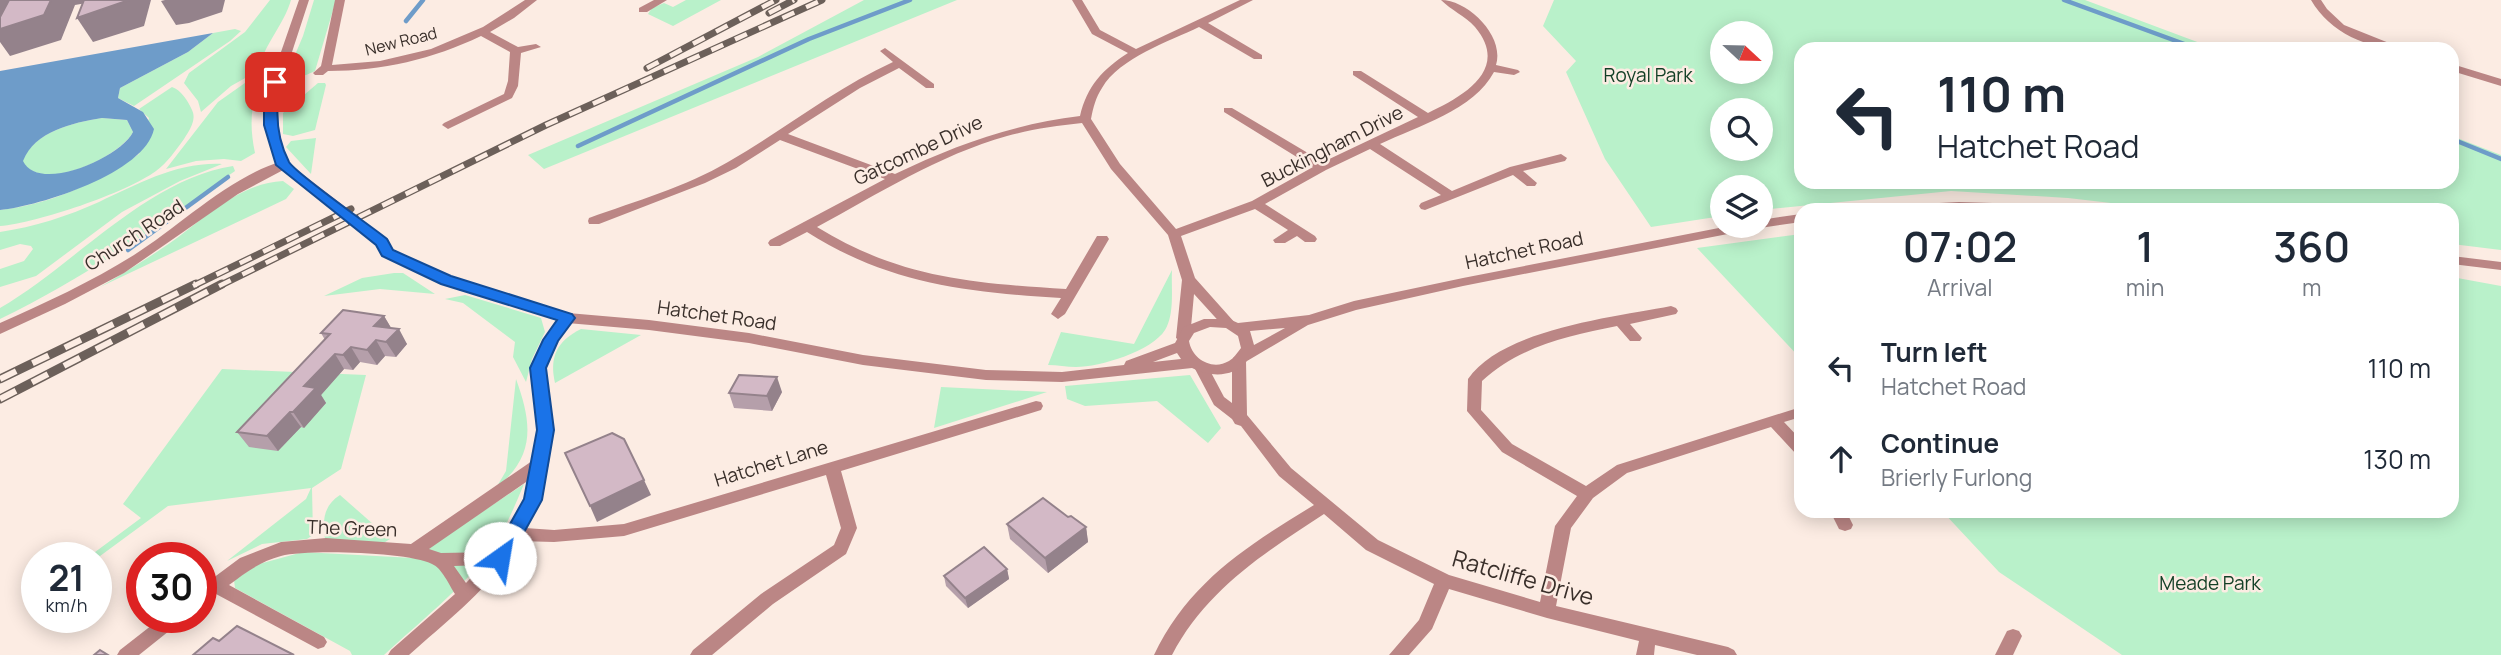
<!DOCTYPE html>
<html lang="en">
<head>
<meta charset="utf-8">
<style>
	:root { --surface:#fff; --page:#f2f2f3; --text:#1f2937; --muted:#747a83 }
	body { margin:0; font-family:Manrope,sans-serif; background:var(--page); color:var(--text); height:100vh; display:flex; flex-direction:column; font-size:26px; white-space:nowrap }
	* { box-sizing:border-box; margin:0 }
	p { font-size:23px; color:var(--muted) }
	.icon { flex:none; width:38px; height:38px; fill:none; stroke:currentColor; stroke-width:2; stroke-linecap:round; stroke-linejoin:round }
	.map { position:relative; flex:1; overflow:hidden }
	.side { position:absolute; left:1794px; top:203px; width:665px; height:315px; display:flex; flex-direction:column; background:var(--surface); border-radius:21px; box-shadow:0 4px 18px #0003 }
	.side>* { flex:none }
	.hud { position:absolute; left:1794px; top:42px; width:665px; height:147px; border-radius:21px; box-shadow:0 4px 18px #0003; background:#fff; color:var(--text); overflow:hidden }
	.needle { width:46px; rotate:112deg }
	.controls { position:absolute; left:1710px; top:21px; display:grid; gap:14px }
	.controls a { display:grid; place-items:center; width:63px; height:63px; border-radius:50%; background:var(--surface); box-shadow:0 4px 18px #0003; font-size:35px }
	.speed { position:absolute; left:21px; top:542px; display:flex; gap:14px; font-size:35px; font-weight:700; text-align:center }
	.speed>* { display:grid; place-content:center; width:91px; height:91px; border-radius:50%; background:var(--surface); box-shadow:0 4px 18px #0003; line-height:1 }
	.speed small { font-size:18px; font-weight:400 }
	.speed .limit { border:10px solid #d22; background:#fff; color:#111 }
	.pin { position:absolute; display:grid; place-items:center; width:60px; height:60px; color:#fff; margin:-30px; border-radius:14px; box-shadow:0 4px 10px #0006 }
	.me { position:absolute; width:77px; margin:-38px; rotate:32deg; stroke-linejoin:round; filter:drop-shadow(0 0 5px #0008) }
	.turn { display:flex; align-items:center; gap:24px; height:147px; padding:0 28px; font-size:32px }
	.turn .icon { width:91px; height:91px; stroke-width:2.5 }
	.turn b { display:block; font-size:49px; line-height:60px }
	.eta { display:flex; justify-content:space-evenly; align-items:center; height:119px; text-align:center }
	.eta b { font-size:42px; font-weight:600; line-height:49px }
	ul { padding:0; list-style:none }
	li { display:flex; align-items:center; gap:21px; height:91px; padding:0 28px }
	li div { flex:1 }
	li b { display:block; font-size:26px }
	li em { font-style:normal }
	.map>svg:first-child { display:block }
</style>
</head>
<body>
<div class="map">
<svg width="2501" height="655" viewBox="0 0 2501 655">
	<rect width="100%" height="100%" fill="#fcece3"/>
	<!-- green -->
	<g fill="#b9f1ca" fill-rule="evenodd">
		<path d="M270,0h21c-7,25 -27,44 -33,71l-27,15 -30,26 -3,-11 -14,-18 5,-10 56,-41z"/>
		<path d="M314,0h22l-21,71c-9,4 -20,10 -29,5l17,-40z"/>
		<path d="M686,0h35l-48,26 -25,-12 4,-6 12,-5 9,4z"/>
		<path d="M864,0h93l-413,169 -16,-14 230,-98z"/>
		<path d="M1554,0h531l131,49h-415v133h651v-46l49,19v95l-49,-6v-34h-281l-103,-12 -117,-7 -190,19 -1,-23h-38v29l-71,11 -46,-68 -39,-87 10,-11 -33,-35zM1722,33h38v39h-38zM1722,110h38v39h-38z"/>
		<path d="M235,29l6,2 -11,10 -96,65 -16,-8 2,-10 68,-36 25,-19z"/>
		<path d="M252,78h8c-9,28 -11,46 -5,75l-14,8 -17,-2 -28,2 -30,8 52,-67z"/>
		<path d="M318,83h7l1,2 -11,45 -22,6 -10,-2v-21z"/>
		<path d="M172,87c9,3 16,14 20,23 5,10 -3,21 -8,29 -8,11 -17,24 -28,32 -30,22 -119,52 -156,55v-16c49,-5 99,-28 139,-56l10,-36 -10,-9z"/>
		<path d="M102,118l25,2 6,12c-13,25 -93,63 -111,29 13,-30 50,-38 80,-43z"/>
		<path d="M316,138l-5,36 -25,-27 5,-6z"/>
		<path d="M222,164l-42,17 -58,31 -86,64 -36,11v-18l24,-8 9,-12 -2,-3 -11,-2 -20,6v-18c34,-5 68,-16 99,-30 39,-18 78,-40 123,-38z"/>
		<path d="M233,166l2,5c-78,55 -148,106 -235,148v-11c73,-42 147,-129 233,-142z"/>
		<path d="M283,181l11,8 -8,10 -186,88c24,-14 47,-28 70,-44 34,-24 69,-60 113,-62z"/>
		<path d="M1801,234v125l-104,-111z"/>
		<path d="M1172,270c-1,17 3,44 -7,60 -13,21 -65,37 -89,37 -9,0 -19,-2 -28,-2l13,-33 73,12z"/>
		<path d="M394,273h9l32,21 -55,-5 -56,7 38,-18z"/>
		<path d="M2452,277l49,9v369h-379l-123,-83 -57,-61h510z"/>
		<path d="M465,295l76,23 4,14 -13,27 -6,23 -13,-25 2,-15 -52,-39 -18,-4z"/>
		<path d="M581,329l60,6 -86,48c-6,-26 2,-42 26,-54z"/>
		<path d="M222,369l144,6 -25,94 -29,19 1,47 -6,4 -45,5 -35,17 79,-62 5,-11 -143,18 -72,53 -9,-1 54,-40 -18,-14z"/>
		<path d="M1190,375l31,53 -13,15 -51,-42 -72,5 -18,-7 -2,-13z"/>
		<path d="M516,379c16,44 20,77 -20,109l10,-17z"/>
		<path d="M941,387l106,5 -113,36z"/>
		<path d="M524,484c-10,24 -20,48 -35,68 -26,36 -72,72 -105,103h-32l-2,-4 -115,-63 -1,-8 25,-16 44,-12 110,6z"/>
		<path d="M340,495l50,44 -8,5 -57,-5c-3,-19 -1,-34 15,-44z"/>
	</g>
	<!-- water -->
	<path fill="#6e9cc9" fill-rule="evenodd" d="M213,33l-25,19 -68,36 -2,10 25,14 11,17c-9,44 -114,77 -154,81v-139zM102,118l25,2 6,12c-12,25 -94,62 -110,29 12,-30 49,-38 79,-43z"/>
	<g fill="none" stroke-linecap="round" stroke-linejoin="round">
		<!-- stream -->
		<g stroke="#6e9cc9" stroke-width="4.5">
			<path d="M2064,0l134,49"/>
			<path d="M406,21l17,-21"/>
			<path d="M2452,139l49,20"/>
			<path d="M578,146l231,-107 101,-39"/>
			<path d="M128,250l100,-73"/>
		</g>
		<!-- minor -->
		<g fill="#bb8685" fill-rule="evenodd">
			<path d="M335,0h10l-13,65 48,-4 51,-12 52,-22 42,-27h12l-23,18 -24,14 28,15 18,-3 5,3 -20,6 -3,33 -6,12 -64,31 -6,-4 2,-2 60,-29 4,-13 2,-29 -29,-16c-48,23 -99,35 -153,35l-5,4h-8l-2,-2 8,-7z"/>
			<path d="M654,0h13l-20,12h-8v-4z"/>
			<path d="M1072,0h10l18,30 36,19 104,-49h13l-45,23 54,32v4h-8l-55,-32c-29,14 -80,31 -97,61 -6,9 -9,20 -11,31l29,45 56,65 76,-28 61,-34 -89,-55v-4h8l91,54 95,-45 -65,-42v-4h8l67,42c34,-16 83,-43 47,-86 -10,-11 -24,-17 -34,-27 27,0 64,36 55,65l22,5 2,2 -6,3 -20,-3c-20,38 -76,54 -114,72l72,47 58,-24 51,-13 6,4 -2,3 -42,10 14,12 -2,3h-8l-14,-11 -88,35 -4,-1 -2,-3 2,-3 20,-8 -71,-46 -44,21 -61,34 50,32 2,3 -2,3h-10l-8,-6 -12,7h-10l-2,-3 15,-10 -33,-21 -74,27 14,42 41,46 -2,3h-10l-30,-33 -4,44 -7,5 -7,-5 6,-58 -14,-45 -57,-66 -29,-46c-26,3 -50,6 -75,13 -68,19 -129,58 -190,91 83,51 154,56 249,62l31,-53h10l2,3 -44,75 -7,5 -7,-5 10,-16c-95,-6 -172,-14 -254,-66l-27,14h-10l-2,-3 2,-3 115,-61 -105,-39 -44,28 -31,15 -106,41h-10l-1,-3 1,-3c47,-17 96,-31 139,-56 56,-32 106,-73 165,-100l-13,-11 5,-3 49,36v4h-8l-27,-20 -39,20 -72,46 107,40c60,-29 119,-50 185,-58 7,-30 23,-47 48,-63l-36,-19z"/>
			<path d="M2311,0h10l6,9 17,16 60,24c-36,0 -74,-16 -93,-49z"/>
			<path d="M2452,64l49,15v7l-49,-15z"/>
			<path d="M283,161l4,1 2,3 -2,3 -49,26 -114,79 -59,31 -65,30v-11c45,-20 91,-41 134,-68 46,-29 96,-79 149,-94z"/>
			<path d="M1671,306l5,2 2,3 -2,3 -46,10 12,14 -2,3h-10l-13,-15c-49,10 -97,20 -135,55l-1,29 31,34 74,42 31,-21 184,-58v10l-17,5 17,18v16l-5,-2 -25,-27 -144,46 -34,25 -22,30 -15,78 172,41 6,3 3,5h-40l-42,-10 -1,10h-18l3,-14 -92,-23 -98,-29 -17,40 -23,26h-20l30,-35 15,-36 -68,-34 -42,-36c-60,39 -118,76 -152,141h-18c35,-73 93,-109 160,-150l-35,-29 -38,-50 -6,-2 -3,-5 -18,-14 -20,-38 2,-4h10l18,34 8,6v-42l2,-4h10l2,4 1,54 44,53 87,72 71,35 91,27 15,-76 22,-30 -75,-44 -35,-41 1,-32c34,-50 147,-62 203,-73z"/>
			<path d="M567,313l7,5 -17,24 -12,26 8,62 -4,33 -8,37 -16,28 29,2 70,-6 412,-123 5,1 2,4 -2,4 -200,61 16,57 -11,26 -73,50 -61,51h-22l3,-5 68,-56 73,-49 7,-17 -15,-53 -202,61 -70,6 -36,-1c-26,46 -70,79 -109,114h-21l3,-5 64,-56c-6,-9 -13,-26 -23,-30 -23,-12 -125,-15 -151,-8 -20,5 -36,17 -52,29l95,52 3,5 -3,5 -6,2 -102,-55 -15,9v-16l39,-29 41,-16 45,-4 85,6 121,-83 5,-31 -6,-62 15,-31 16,-22zM529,480l-4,20 -30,52 -54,1 -12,-4zM483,565l-17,18 -12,-17z"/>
			<path d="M1830,511h16l7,14 -2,4 -6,2 -6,-2z"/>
			<path d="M161,618h21l-3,5 -40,32h-22l3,-5z"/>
			<path d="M2013,629l6,2 3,5 -9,19h-18l12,-24z"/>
		</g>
		<!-- tertiary -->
		<g fill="#bb8685" fill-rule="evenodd">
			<path d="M299,0h10l-33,101 1,24 5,21 6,17 99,76 5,11 59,27 117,36 81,7 100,13 114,22 123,15 76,2 62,-7 2,-4 49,-18 9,-16 20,-8h25l9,4 71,-8 45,-14 109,-23 266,-52h25l-6,4 -285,56 -107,24 -48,15 -61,36c-14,17 -37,16 -55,7l-130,14 -76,-2 -123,-15 -114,-22 -100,-13 -82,-7 -126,-40 -59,-27 -6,-12 -97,-76 -9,-22 -5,-21 -1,-24zM1210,327l16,1 12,8 3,12c-4,5 -7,10 -12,13 -17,10 -37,-2 -40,-20l5,-8zM1285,328l-31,17 -4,-14zM1177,353l4,6 -28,3z"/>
			<path d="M1959,202l128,4 6,4h-219l6,-4z"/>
			<path d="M1801,214v8l-41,6 -5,-2h5v-6z"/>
			<path d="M2452,256l49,6v8l-49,-6z"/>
		</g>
		<!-- rail-far1 casing -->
		<g stroke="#6c605a" stroke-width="7">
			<g id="rail-far1">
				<path d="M769,13l25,-13"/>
				<path d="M647,68l129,-68"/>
				<path d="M193,286l158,-77"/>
				<path d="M219,286l327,-161 276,-125"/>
			</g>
		</g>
		<!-- rail casing -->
		<g stroke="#6c605a" stroke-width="9">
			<g id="rail">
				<path d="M0,379l196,-95"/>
				<path d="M0,399l222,-115"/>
			</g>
		</g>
		<!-- rail-far1 -->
		<use href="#rail-far1" stroke="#fcece3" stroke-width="4.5" stroke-dasharray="13" stroke-linecap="butt"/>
		<!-- rail -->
		<use href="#rail" stroke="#fcece3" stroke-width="6" stroke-dasharray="18" stroke-linecap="butt"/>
	</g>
	<!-- wall -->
	<g fill="#b59faa">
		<path d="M384,316l7,12 16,16 -11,13 -11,-1 -8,9 -17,-3 -7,8 -9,-1 -23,26 5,8 -22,25 -3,-1 -23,24 -29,-4 -12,-15 88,-92 -4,-7z"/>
		<path d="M782,392l-10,19 -38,-3 -5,-15z"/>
		<path d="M1068,517l18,10 2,15 -40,31 -38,-34 -3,-15z"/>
		<path d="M1007,569l2,10 -41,29 -22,-22 -2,-10z"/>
	</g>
	<!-- shaded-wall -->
	<g fill="#94828b">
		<path d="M0,0h20l-20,21z"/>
		<path d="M51,0h53l-29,5 -14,35 -51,16 -10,-14v-13z"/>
		<path d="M129,0h22l-7,26 -51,16 -16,-24z"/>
		<path d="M165,0h60l-3,12 -33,11 -13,2 -15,-24z"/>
		<path d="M384,316l9,15 -19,-5z"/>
		<path d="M399,329l8,15 -11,13 -10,-15z"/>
		<path d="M376,340l9,16 -8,9 -10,-15z"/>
		<path d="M351,347l9,15 -7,8 -10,-15z"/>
		<path d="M335,354l9,15 -23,26 5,8 -22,25 -11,-16 11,-26z"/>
		<path d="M777,377l5,15 -10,19 -5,-15z"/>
		<path d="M290,412l11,15 -23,24 -11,-15z"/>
		<path d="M644,480l7,15 -54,27 -7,-16z"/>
		<path d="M1086,527l2,15 -40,31 -3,-15z"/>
		<path d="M1007,569l2,10 -41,29 -3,-10z"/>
	</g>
	<!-- building -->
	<g fill="#d3b9c6" stroke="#94828b" stroke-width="2">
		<path d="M9,0h42l-7,15 -44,14v-12z"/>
		<path d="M84,0h45l-52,18z"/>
		<path d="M343,310l41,6 -10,10 25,3 -13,13 -10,-2 -9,10 -16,-3 -8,8 -8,-1 -31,32 12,2 -23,24h-3l-23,24 -30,-4 93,-98 -9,-1z"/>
		<path d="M739,375l38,2 -10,19 -38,-3z"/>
		<path d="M612,433l12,6 20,41 -54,26 -25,-53z"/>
		<path d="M1043,498l25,19 3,-1 15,11 -41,31 -38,-34z"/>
		<path d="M984,547l23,22 -42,29 -21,-22z"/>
		<path d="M237,626l57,29h-101l20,-17 6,3z"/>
		<path d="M100,650l8,5h-14z"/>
	</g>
	<!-- route -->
	<path fill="#1a73e8" stroke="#114b97" stroke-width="2" d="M275,79l6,3c-6,27 -5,55 8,80 7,12 82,64 98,77l6,11 58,26 121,38 3,4 -17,23 -12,27 8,62 -12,70 -35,63 -7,2 -7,-2 -2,-5 33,-59 13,-69 -7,-62 13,-28 14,-20 -116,-36 -59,-28 -6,-11 -100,-80 -12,-40v-24l4,-19z"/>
	<g text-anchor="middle" stroke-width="5" stroke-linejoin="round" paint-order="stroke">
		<!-- far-street labels -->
		<g font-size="16" fill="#392f2a" stroke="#fcece3">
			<text transform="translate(401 41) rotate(-14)" y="6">New Road</text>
		</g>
		<!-- park labels -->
		<g font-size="19" fill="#123f25" stroke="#fcece3">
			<text x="1648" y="82">Royal Park</text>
			<text x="2210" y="590">Meade Park</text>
		</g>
		<!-- street labels -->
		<g font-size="19" fill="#392f2a" stroke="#fcece3">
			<text transform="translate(1332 146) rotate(-27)" y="7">Buckingham Drive</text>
			<text transform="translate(918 150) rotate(-25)" y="7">Gatcombe Drive</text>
			<text transform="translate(134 235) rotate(-33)" y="7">Church Road</text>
			<text transform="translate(1524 250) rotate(-12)" y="7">Hatchet Road</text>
			<text transform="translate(717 315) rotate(8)" y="7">Hatchet Road</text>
			<text transform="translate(771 463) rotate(-17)" y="7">Hatchet Lane</text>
			<text transform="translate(352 528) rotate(2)" y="7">The Green</text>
		</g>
		<!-- near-street labels -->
		<g font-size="23" fill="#392f2a" stroke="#fcece3">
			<text transform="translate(1523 578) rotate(16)" y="8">Ratcliffe Drive</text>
		</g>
	</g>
</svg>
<div class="controls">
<a><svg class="needle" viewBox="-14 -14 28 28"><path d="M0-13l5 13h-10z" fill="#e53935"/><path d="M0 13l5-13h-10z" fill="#747a83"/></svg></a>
<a><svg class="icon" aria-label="search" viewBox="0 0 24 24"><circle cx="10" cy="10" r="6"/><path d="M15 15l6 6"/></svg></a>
<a><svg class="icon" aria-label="layers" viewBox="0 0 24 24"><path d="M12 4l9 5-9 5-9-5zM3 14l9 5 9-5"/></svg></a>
</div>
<div class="speed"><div>21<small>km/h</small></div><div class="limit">30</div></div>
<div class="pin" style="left:275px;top:82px;background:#d93025"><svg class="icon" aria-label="arrive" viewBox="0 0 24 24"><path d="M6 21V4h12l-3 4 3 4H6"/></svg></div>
<svg class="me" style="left:500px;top:558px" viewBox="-20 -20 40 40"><circle r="19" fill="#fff"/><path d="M0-13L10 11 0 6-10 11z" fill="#1a73e8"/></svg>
<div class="hud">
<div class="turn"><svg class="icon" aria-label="left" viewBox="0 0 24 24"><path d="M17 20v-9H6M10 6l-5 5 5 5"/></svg><div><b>110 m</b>Hatchet Road</div></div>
</div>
<section class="side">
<div class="eta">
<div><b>07:02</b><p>Arrival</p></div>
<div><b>1</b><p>min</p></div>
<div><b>360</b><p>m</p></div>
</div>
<ul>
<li><svg class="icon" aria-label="left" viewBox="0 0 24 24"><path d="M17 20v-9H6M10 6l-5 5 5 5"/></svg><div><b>Turn left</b><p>Hatchet Road</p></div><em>110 m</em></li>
<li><svg class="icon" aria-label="ahead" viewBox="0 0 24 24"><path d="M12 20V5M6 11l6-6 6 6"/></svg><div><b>Continue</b><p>Brierly Furlong</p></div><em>130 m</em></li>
</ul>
</section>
</div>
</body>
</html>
